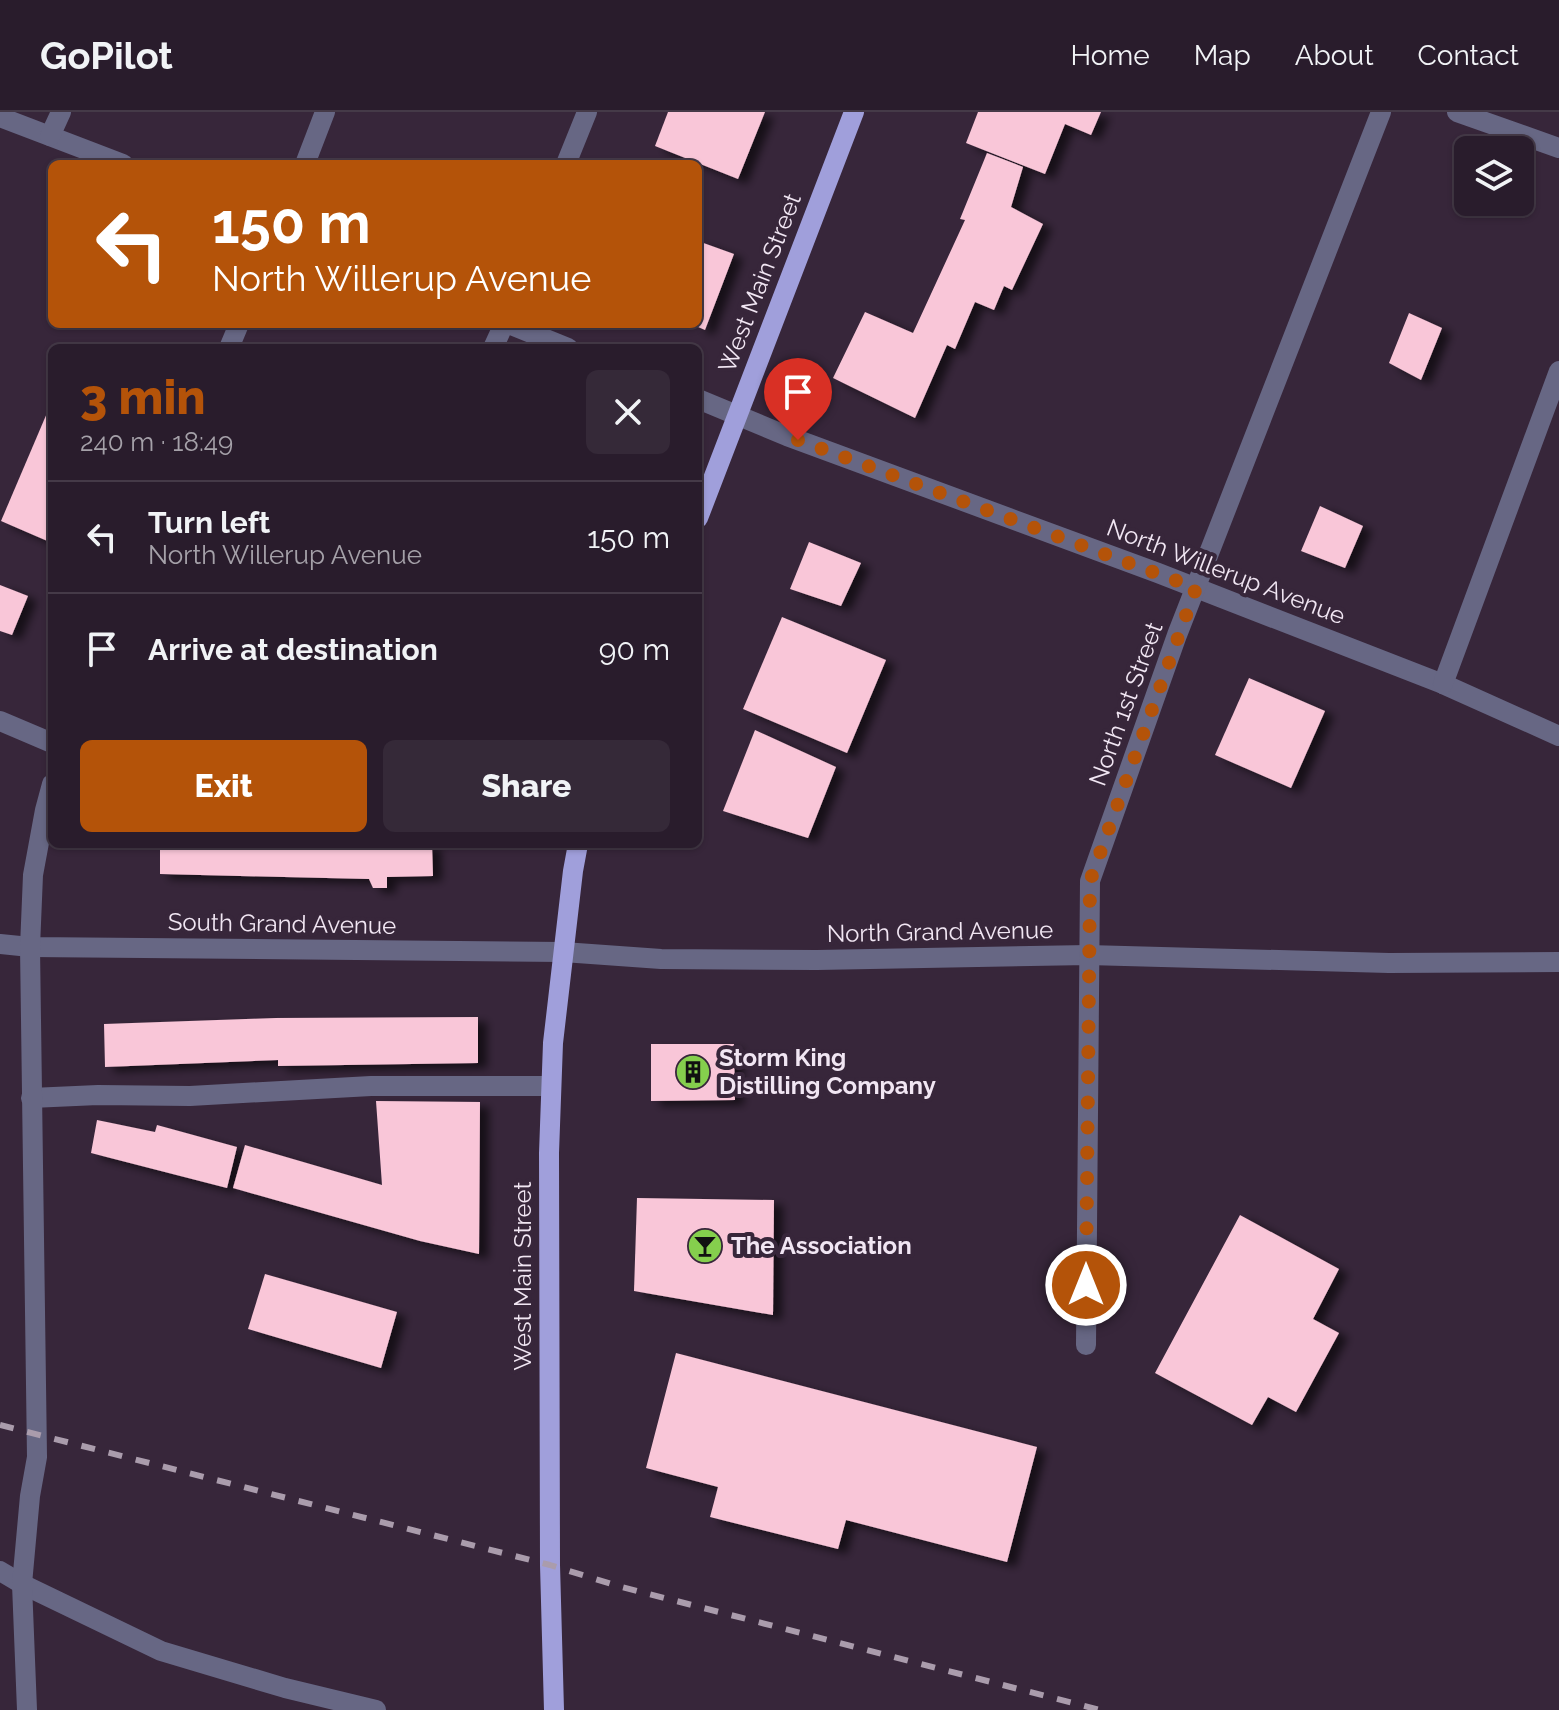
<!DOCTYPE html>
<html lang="en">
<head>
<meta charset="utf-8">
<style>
	:root { --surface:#291c2c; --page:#352938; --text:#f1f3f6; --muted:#a5a1a9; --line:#453a48; --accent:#b45309 }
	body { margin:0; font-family:Raleway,sans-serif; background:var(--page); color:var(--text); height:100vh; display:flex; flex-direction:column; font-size:30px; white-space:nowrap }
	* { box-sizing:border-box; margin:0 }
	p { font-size:26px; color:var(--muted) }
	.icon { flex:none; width:44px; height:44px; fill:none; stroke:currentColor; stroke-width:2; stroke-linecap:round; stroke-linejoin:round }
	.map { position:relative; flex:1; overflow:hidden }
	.panel { position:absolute; left:48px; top:232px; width:654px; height:504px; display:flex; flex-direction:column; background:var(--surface); border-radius:12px; box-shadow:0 2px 6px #0004,0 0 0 2px var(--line) }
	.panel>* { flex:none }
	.guide { position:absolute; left:48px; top:48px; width:654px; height:168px; border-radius:12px; box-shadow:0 2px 6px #0004,0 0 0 2px var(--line); background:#b45309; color:#fff; overflow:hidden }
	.fabs { position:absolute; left:1454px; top:24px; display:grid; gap:16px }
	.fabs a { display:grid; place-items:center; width:80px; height:80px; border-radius:12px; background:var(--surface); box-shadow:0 2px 6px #0004,0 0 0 2px var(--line); font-size:40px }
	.pin { position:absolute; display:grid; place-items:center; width:68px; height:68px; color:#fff; margin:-82px -34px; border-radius:50% 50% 50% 0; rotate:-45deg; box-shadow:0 0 8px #0007 }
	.pin .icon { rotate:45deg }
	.me { position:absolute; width:88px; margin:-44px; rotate:0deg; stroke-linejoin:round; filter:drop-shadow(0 0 6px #0008) }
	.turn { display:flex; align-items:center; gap:28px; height:168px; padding:0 32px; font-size:36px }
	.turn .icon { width:104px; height:104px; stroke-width:2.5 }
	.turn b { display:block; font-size:56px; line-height:68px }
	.round { display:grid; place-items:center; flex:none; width:84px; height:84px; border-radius:12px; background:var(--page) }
	.summary { display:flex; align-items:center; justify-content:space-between; height:136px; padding:0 32px }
	h1 { font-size:48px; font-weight:800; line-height:60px; color:var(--accent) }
	.cta { display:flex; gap:16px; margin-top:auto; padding:16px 32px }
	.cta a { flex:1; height:92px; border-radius:12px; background:var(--accent); color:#fff; font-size:32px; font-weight:800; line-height:92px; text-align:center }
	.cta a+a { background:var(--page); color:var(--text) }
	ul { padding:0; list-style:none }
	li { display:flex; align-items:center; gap:24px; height:112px; padding:0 32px; border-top:2px solid var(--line) }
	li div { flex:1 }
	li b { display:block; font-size:30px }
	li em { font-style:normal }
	header { display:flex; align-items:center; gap:48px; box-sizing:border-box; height:112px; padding:0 40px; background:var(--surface); border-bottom:2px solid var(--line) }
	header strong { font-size:38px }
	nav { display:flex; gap:44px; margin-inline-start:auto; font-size:28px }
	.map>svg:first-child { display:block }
</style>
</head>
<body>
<header>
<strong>GoPilot</strong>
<nav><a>Home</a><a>Map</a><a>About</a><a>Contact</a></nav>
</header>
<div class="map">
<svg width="1559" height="1598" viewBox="0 0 1559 1598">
	<defs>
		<filter id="shadow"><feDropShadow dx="9" dy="5" stdDeviation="4" flood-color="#0009"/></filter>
	</defs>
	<rect width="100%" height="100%" fill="#37263a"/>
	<!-- building -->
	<g fill="#f9c6d8" filter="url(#shadow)">
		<path d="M668,0h97l-27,67 -83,-33z"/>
		<path d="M978,0h123l-10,23 -26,-11 -20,50 -79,-31z"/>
		<path d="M987,41l36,14 -12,40 32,17 -31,66 -8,-4 -10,24 -19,-8 -20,47 -8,-4 -32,73 -82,-40 32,-66 48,21 52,-113 -5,-1z"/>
		<path d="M698,129l36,13 -29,76 -14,-6h7z"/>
		<path d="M1409,201l33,15 -21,52 -32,-17z"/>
		<path d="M47,301l5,2v128l-51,-22z"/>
		<path d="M1320,394l43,20 -18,42 -44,-17z"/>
		<path d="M809,430l52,21 -20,43 -51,-17z"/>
		<path d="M0,473l28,11 -16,39 -12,-4z"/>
		<path d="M782,505l104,43 -39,93 -104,-44z"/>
		<path d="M1249,566l76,33 -34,77 -76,-33z"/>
		<path d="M755,618l81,37 -28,71 -85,-27z"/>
		<path d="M160,732h272l1,32 -46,1v11h-14l-4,-9 -209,-5z"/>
		<path d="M478,905v46l-200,3v-6l-173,7 -1,-43 172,-6z"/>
		<path d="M651,932h83l1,56 -84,1z"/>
		<path d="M376,989l104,1 -1,152 -59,-13 -187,-53 12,-43 137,40z"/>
		<path d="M97,1008l58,12 2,-7 80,22 -10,41 -136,-35z"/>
		<path d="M637,1086l137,2 -1,115 -139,-24z"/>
		<path d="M1240,1103l99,54 -26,50 26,14 -43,79 -28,-15 -16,28 -97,-52z"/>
		<path d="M265,1162l132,38 -16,56 -133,-39z"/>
		<path d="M676,1241l361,94 -30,115 -161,-42 -8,29 -128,-32 8,-30 -72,-19z"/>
	</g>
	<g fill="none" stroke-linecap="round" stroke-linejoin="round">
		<!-- minor -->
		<g stroke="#676784" stroke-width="20">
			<path d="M1457,0l102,36"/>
			<path d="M0,5l123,47"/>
			<path d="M50,24l11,-24"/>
			<path d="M305,52l20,-52"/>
			<path d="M566,52l21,-52"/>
			<path d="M509,212l59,24"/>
			<path d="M229,236l10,-24"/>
			<path d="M493,236l11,-24"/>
			<path d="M698,287l89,37 371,137 285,111 116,52"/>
			<path d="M1443,572l116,-313"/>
			<path d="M0,609l52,22"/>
			<path d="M0,832l30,3 533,5 98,7 156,1 271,-5 301,8 170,-1"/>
			<path d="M31,986l67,-3 92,1 181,-10h180"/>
			<path d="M1086,1233l4,-464 87,-246 204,-523"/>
			<path d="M0,1459l22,13 139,67 124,37 91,22"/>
			<path d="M27,1598l-5,-126 8,-88 7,-39 -7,-510 3,-72 12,-65 7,-26"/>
		</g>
		<!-- major -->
		<g stroke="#a09fdb" stroke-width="20">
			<path d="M698,406l156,-406"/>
			<path d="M554,1598l-4,-145 -1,-412 4,-110 20,-172 5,-27"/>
		</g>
		<!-- rail -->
		<path stroke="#aa9cac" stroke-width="6" stroke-dasharray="14 14" stroke-linecap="butt" d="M0,1313l550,140 68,21 482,124"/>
	</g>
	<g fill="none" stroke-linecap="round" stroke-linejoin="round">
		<!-- route -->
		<path stroke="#b45309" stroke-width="14" stroke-dasharray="0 25.2" d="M798,328l398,148 -106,293 -4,404"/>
	</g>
	<!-- icons -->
	<defs>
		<g id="building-disc" transform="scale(1.8)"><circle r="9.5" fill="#85cf4d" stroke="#37263a"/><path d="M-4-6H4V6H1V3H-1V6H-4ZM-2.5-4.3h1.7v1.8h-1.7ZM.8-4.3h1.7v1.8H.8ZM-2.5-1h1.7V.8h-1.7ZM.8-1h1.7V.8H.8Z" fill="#111"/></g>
		<g id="bar-disc" transform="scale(1.8)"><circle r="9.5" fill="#85cf4d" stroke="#37263a"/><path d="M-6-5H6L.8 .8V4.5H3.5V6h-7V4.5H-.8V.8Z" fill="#111"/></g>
	</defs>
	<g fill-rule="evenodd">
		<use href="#building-disc" x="693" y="960"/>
		<use href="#bar-disc" x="705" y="1134"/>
	</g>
	<g text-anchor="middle" stroke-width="8" stroke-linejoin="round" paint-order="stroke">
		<!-- street labels -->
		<g font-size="24" fill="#f1e6f3" stroke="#37263a">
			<text transform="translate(760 171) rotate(-69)" y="8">West Main Street</text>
			<text transform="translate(1226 460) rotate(21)" y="8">North Willerup Avenue</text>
			<text transform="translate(1126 592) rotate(-70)" y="8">North 1st Street</text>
			<text transform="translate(282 812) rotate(1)" y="8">South Grand Avenue</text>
			<text transform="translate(940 820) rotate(-1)" y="8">North Grand Avenue</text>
			<text transform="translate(523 1164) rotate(-90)" y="8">West Main Street</text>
		</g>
		<!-- poi labels -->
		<g font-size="24" font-weight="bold" fill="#f1e6f3" stroke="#37263a" text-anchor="start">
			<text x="719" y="954">Storm King<tspan x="719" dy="28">Distilling Company</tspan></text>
			<text x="731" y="1142">The Association</text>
		</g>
	</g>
</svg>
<div class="fabs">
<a><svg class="icon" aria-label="layers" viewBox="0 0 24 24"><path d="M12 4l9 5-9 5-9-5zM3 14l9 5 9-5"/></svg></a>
</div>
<div class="pin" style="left:798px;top:328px;background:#d93025"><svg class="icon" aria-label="arrive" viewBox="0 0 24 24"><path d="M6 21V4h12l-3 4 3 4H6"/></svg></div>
<svg class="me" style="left:1086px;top:1173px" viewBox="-20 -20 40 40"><circle r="17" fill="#b45309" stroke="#fff" stroke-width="3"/><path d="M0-11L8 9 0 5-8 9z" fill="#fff"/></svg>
<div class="guide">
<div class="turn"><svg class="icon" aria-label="left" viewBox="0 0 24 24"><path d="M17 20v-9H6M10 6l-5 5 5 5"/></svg><div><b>150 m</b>North Willerup Avenue</div></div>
</div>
<section class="panel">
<div class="summary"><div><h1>3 min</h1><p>240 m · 18:49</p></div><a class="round"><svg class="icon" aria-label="close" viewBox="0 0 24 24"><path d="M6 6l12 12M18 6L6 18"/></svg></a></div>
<ul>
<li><svg class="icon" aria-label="left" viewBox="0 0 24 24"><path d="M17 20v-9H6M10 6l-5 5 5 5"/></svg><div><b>Turn left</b><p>North Willerup Avenue</p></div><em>150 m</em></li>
<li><svg class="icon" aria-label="arrive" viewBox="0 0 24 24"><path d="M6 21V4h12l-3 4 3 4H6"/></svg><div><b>Arrive at destination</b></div><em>90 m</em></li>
</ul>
<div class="cta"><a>Exit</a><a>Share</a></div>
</section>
</div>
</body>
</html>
